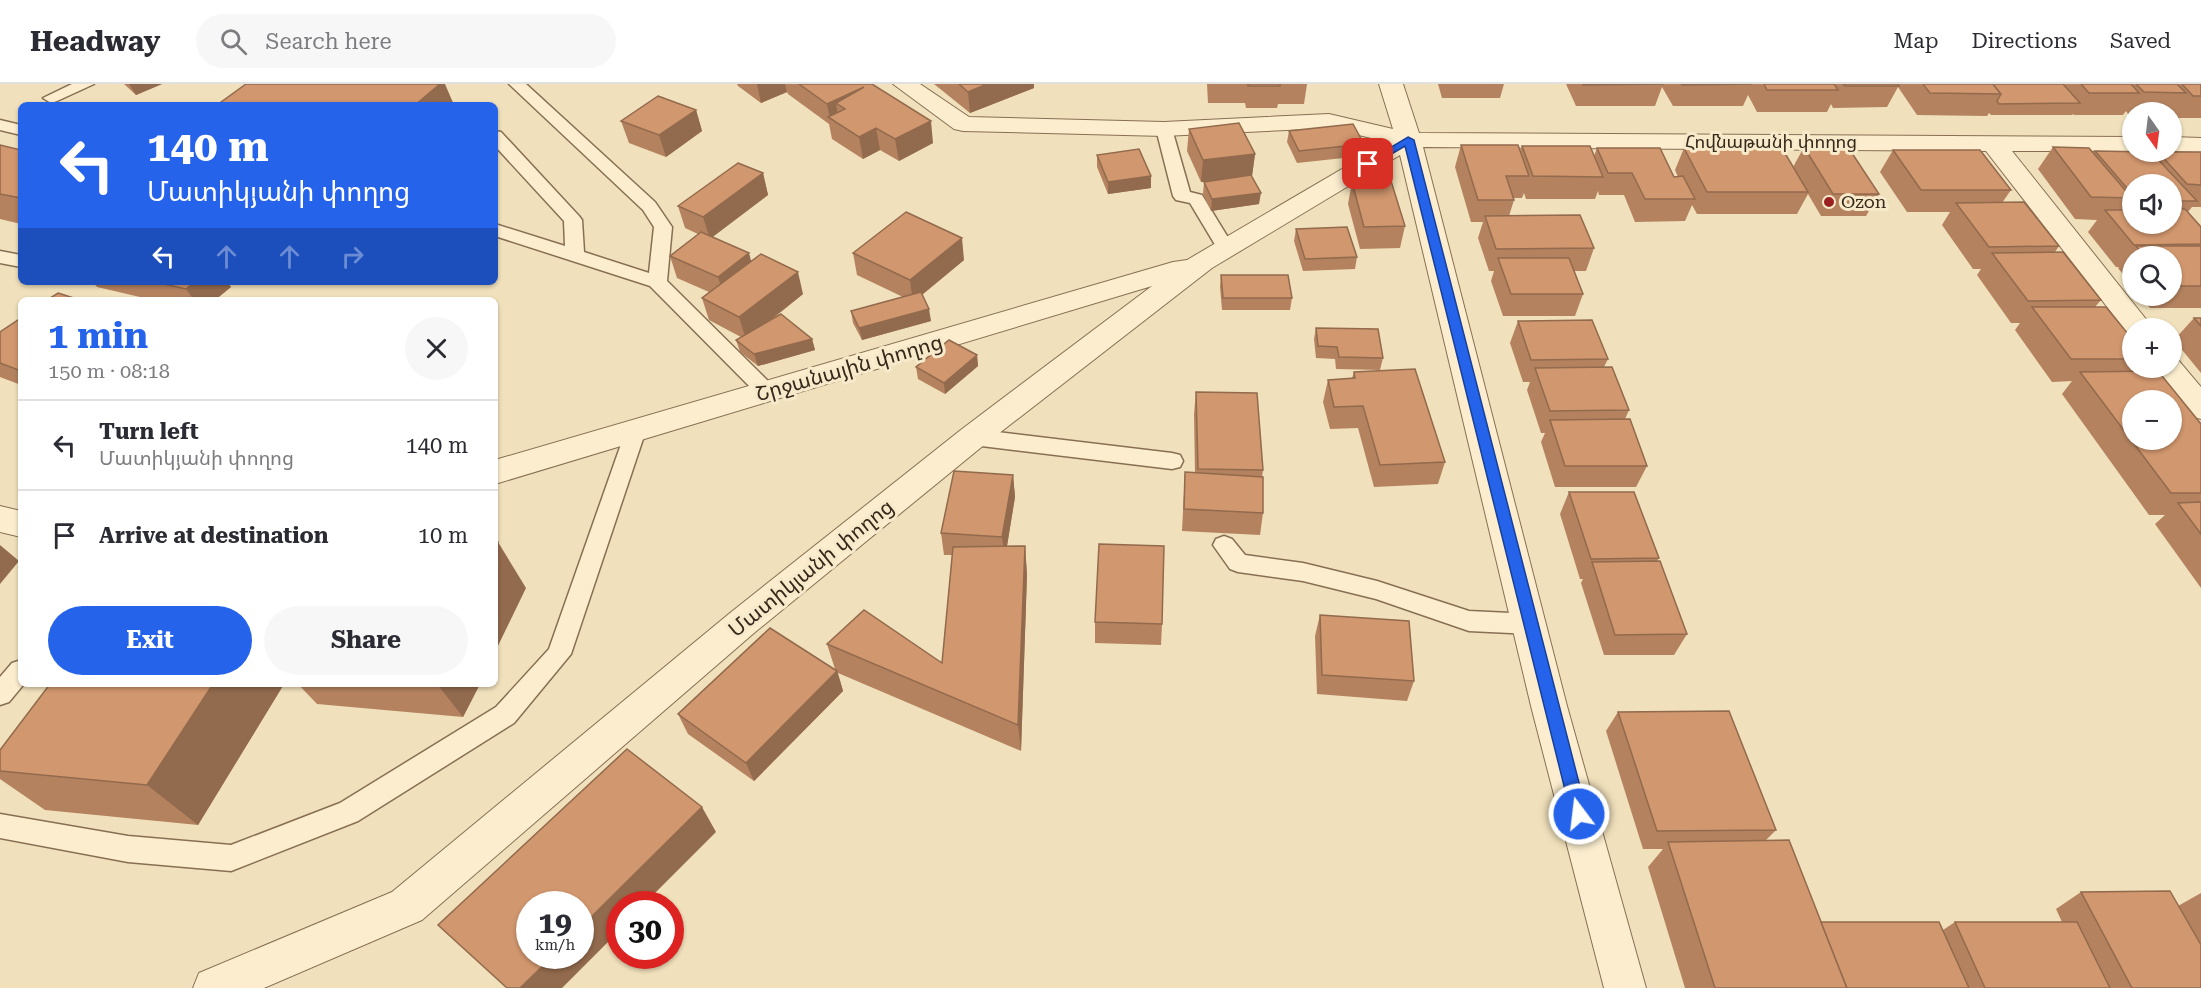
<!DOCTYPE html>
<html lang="en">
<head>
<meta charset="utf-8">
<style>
	:root { --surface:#fff; --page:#f7f7f7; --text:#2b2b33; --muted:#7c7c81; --line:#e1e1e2; --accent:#2563eb }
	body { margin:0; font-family:"Roboto Serif","Noto Sans Armenian",serif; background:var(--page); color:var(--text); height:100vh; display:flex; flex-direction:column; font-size:22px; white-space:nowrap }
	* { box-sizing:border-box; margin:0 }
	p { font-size:20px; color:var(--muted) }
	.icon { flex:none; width:33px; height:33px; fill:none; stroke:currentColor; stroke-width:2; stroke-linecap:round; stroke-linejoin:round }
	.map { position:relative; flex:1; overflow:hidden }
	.details { position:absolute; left:18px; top:213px; width:480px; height:390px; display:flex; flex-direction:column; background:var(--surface); border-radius:9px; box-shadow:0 2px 4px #0004 }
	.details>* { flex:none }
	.banner { position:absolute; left:18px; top:18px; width:480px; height:183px; border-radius:9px; box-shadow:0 2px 4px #0004; background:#2563eb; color:#fff; overflow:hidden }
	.needle { width:39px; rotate:166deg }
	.controls { position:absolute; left:2122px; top:18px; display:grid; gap:12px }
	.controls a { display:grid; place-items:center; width:60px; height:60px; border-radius:50%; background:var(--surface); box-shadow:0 2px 4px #0004; font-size:30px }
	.speed { position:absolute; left:516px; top:807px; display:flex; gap:12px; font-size:30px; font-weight:700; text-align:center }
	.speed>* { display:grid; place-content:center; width:78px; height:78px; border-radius:50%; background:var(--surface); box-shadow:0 2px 4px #0004; line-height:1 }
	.speed small { font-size:15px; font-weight:400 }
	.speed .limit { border:9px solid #d22; background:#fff; color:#111 }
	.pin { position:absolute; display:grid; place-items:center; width:51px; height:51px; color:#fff; margin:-26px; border-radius:12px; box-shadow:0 3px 9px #0006 }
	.me { position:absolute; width:66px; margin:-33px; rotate:345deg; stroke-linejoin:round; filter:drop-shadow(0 0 4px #0008) }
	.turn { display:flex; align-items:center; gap:21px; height:126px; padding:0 30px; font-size:27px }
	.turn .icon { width:78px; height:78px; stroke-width:2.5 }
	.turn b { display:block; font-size:42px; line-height:51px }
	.lanes { display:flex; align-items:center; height:57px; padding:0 30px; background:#0003; justify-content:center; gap:30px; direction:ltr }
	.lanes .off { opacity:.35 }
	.round { display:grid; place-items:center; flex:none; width:63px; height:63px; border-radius:32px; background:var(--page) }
	.head { display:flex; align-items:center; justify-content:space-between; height:102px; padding:0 30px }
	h1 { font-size:36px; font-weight:700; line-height:45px; color:var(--accent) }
	.primary-button { display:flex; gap:12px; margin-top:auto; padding:12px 30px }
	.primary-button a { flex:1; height:69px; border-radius:36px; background:var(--accent); color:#fff; font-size:24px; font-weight:700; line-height:69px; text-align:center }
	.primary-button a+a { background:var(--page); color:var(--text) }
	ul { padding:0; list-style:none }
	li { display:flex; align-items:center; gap:18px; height:90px; padding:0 30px; border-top:2px solid var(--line) }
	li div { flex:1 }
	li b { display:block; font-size:22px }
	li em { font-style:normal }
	header { display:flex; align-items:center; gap:36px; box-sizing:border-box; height:84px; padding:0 30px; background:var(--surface); border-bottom:2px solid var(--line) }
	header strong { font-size:28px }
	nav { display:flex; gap:33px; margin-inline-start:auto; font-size:21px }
	.search { width:420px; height:54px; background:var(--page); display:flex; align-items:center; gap:15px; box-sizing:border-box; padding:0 21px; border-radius:33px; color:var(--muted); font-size:22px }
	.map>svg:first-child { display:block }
</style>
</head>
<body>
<header>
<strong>Headway</strong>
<div class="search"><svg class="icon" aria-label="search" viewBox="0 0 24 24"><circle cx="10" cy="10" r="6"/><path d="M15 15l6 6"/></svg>Search here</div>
<nav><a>Map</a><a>Directions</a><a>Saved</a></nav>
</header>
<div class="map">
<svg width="2201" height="904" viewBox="0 0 2201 904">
	<rect width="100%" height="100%" fill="#f0e0bb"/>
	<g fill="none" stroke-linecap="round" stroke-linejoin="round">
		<!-- lane casing -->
		<g stroke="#886f54" stroke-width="3">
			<g id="lane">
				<path d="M72,0h22l-37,17 -6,2 -8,-5z"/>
				<path d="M509,0h17l129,118 17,25 -5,54 107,106 3,5 -3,5h-14l-110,-111 -155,-50v-12l70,22 -1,-25 -69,-75v-15l6,1 78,84 3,4 2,32 65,21 5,-46 -11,-17z"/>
				<path d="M0,36l21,5v10l-21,-5z"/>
				<path d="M1164,40l8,5 18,63 12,3 33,54 -3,4h-12l-30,-50 -14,-3 -3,-4 -17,-67z"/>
				<path d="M0,167l21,4v12l-21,-4z"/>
				<path d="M636,338l7,3 3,5 -75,224 -57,69 -156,98 -127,50 -103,-9 -128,-24v-24l128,22 103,9 109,-42 156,-96 53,-58 77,-219 3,-5z"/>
				<path d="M973,345l199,24 8,2 3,6 -3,6 -8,2 -199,-24 -7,-3 -4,-5 4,-5z"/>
				<path d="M1224,452l8,3 13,16 58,8 74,18 92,30 62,3 8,3 4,7 -4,7 -8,3 -62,-3 -93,-32 -73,-18 -65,-9 -8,-3 -17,-24 3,-6z"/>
				<path d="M21,576v24h3l-15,18 -9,3v-28l12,-14z"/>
			</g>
		</g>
		<!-- street casing -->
		<g stroke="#886f54" stroke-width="2">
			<g id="street">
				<path d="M893,0h27l49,33 195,5 165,-8 64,15 -14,-45h24l16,49 714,4v14h-121l141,177h-20v8l-4,-1 -143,-184 -563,-4 144,559 79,282h-42l-73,-282 -131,-551 -188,113 -228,177 -230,188 -332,287 -158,68h-71l6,-15 193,-81 338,-279 232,-184 190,-143 -657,198v-24l678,-198 14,-2 201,-118 -59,-14 -165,8 -201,-5 -9,-2z"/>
				<path d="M2172,53l29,1v14l-29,-1z"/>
				<path d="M2172,275l7,2 22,26v32l-11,-3 -36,-48h18z"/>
				<path d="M0,422l21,5v26l-21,-5z"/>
			</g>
		</g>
		<!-- lane -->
		<use href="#lane" fill="#fbedce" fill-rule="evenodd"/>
		<!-- street -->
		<use href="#street" fill="#fbedce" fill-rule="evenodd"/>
	</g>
	<!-- wall -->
	<g fill="#b4825f" fill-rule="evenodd">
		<path d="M124,0h38l-26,11z"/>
		<path d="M737,0h135l61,59 -34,18 -19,-11 -17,9 -31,-20 -3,-15 -41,-30 -1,-2 -26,11 -23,-17z"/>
		<path d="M934,0h100v4l-64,25z"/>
		<path d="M1207,0h100l-3,20h-26l-1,4h-31l-1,-5h-37z"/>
		<path d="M1438,0h66l-4,14h-58z"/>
		<path d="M1566,0h635v34h-24l-6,-6h-38v2h-5l-2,-3 -3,4h-49l-1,-1 -1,1h-81l-2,-2 -2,3 -70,-1 -19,-28 -11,20 -54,1 -2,-4 -4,8h-70l-9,-17 -5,11h-70l-11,-19 -7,19h-79z"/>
		<path d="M696,26l6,21 -36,26 -37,-14 -8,-22z"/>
		<path d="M1189,45l66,25 -3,22h-1l8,28 -48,7 -8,-17 1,-12h-3l-14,-31z"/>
		<path d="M1289,47l75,13 -2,12 -65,7 -10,-21z"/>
		<path d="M0,61l21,5v74l-21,-5z"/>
		<path d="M1461,61l59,6 2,-5 72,10 3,-8 77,29h4l-3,-7 9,-22 109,19 11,-20 75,47 -13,22h-45l-13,-22 -11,20h-100l-5,-9 -7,16 -50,1 -11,-27h-25l-1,-4 -3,8h-69l-2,-6 -2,5h-8v2l-5,16 85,32 -8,23h-12l9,23 -8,22h-72l-12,-35 3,-10h-5l-11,-33 5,-16h-12l-16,-55z"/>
		<path d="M2053,63l40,6 2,-2 60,5 3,-4h43v55h-9l-4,5 13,15v81h-51l-10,-12h32v-40h-39v31l-15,-19 1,-1h-3l-28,-35 9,-12 -22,-1 -37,-50zM2133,100h39v40h-39z"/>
		<path d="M1893,66l118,40 -9,13 57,43 -4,6 46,48 -6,7 38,33v28h8l-4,3 64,53v164l-46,-64 10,-9h-16l-87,-121 10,-13 -20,1 -37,-52 5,-7h-9l-34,-48 4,-6h-8l-31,-44 8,-13h-43l-27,-40z"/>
		<path d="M1097,71l54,21v12l-43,6 -11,-27z"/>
		<path d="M763,89l5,22 -56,42 91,57 -33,27 42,18 3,11 -57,16 -18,-14 -4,-12 5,-3 -32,-17 -7,-22 7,-6 -32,-14 -7,-22 28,-22 -13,-6 -7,-22z"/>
		<path d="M1352,98l53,44 -5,22 -40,1 -12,-45z"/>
		<path d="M1296,145l61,28 -2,12 -52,2 -9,-30z"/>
		<path d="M853,169l111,7 -42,35 9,26 -69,19 -9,-17 -2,-12 52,-14 -46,-22z"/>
		<path d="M1221,191l71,23 -2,12h-68l-2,-23z"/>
		<path d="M93,198h134l4,5 -16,13h-62l-56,-13z"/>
		<path d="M21,234v67l-21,-8v-45z"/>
		<path d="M2194,234h7v55l-27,-33z"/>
		<path d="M1518,237l90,38 -4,8 25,43 -4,9 22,47 -11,21h-81l-14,-45 4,-9h-4l-14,-43 3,-8h-7l-13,-39z"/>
		<path d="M1316,244l67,30 -3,12 -44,-1 -1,-10 -19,-1 -2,-19z"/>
		<path d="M977,271l1,11 -33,28 -27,-15 -2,-12z"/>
		<path d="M1354,288l91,90 -7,22 -64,3 -16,-59 -28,1 -7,-27 5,-22 24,-2z"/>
		<path d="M1196,308l67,78 -1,7 1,36 -3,22 -78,-4 3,-59 10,1 -1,-59z"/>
		<path d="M1013,391l2,22 -8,49h18l2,29 -6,176 -183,-78 5,18 -89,90 -66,-47 -10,-20 157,-45 -8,-25 115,19 10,-108h-8l-3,-22z"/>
		<path d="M1569,408l90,66 -2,3 30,73 -13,21h-70l-23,-72 2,-4h-3l-20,-65z"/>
		<path d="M1320,531l94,66 -7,20 -90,-7 -2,-58z"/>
		<path d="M1095,538l67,2 -1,21 -66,-2z"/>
		<path d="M50,600h234l-86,141 -153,-15 -45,-31v-29z"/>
		<path d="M298,600h182l-17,33 -146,-13z"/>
		<path d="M1618,628l158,118 -10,10 55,82 122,8 12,-8h107l-6,-13 25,-17 97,14 23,-13v95h-516l-37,-121 15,-18h-20l-37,-118z"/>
	</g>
	<!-- shaded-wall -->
	<g fill="#926a4d">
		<path d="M129,0h33l-26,11z"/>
		<path d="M440,0h5l9,21h-39z"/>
		<path d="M757,0h28l2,8 -26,11z"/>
		<path d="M987,0h47v4l-64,25 -2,-21z"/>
		<path d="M864,3l-19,22 -9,-6 3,19 -9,-3 -3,-15z"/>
		<path d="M696,26l6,21 -36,26 -7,-22z"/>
		<path d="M931,37l2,22 -34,18 -4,-22z"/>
		<path d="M876,44l4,22 -17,9 -4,-22z"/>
		<path d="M1255,70l-3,22 -51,6 2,-22z"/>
		<path d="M763,89l5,22 -58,44 -7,-22z"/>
		<path d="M1151,92v12l-43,6v-12z"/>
		<path d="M1261,109l-2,11 -48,7 1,-12z"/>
		<path d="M962,154l2,22 -51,42 -3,-22z"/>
		<path d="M749,169l6,22 -30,24 -7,-22z"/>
		<path d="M798,188l5,22 -57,45 -7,-22z"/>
		<path d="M194,198h33l4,5 -16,13h-21l-8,-11z"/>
		<path d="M929,225l2,12 -69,19 -3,-12z"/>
		<path d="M812,255l3,11 -57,16 -4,-12z"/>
		<path d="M977,271l1,11 -33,28 -1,-11z"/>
		<path d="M1013,391l2,22 -10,61 -3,-21z"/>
		<path d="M498,458l28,46 -31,64v-103z"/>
		<path d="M0,461l19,16 -19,23z"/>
		<path d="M1025,462l2,29 -6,176 -3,-26z"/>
		<path d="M837,587l6,20 -89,90 -8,-18z"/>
		<path d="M213,600h71l-86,141 -51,-40z"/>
		<path d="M437,600h43l-17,33z"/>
		<path d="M702,723l14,25 -72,72h-24v26l-58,58h-42l33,-32h27v-28z"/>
	</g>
	<!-- building -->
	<g fill="#d1976e" stroke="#926a4d" stroke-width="1.5" fill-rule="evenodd">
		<path d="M246,0h194l-25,21h-198z"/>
		<path d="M799,0h73l59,37 -36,18 -19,-11 -17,9 -31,-20 17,-8 -9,-6 28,-16 -37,17z"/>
		<path d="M959,0h28l-19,8z"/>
		<rect x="1248" y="0" width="32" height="2"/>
		<path d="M1583,0h81l-81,1z"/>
		<path d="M1681,0h71l-70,1z"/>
		<path d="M1764,0h70l4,6h-71z"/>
		<path d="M1843,0h55l1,2h-54z"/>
		<path d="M1923,0h70l8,10 -71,-1z"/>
		<path d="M1993,0h70l17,19 -81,1 -2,-3 4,-7z"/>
		<path d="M2081,0h50l8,9h-50z"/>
		<path d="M2136,0h41l9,9 -42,-1z"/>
		<path d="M2182,0h19v12h-8z"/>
		<path d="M658,12l38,14 -37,25 -38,-14z"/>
		<path d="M1239,39l16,31 -52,6 -14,-31z"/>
		<path d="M1353,40l11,20 -65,7 -10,-20z"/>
		<path d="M0,61l21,5v48l-21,-4z"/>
		<path d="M1461,61h57l11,31h-23l8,24h-36z"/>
		<path d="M1522,62h68l13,31 -70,-1z"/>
		<path d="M1804,63h44l31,47h-46z"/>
		<path d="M2053,63l36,1 43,50 -41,-1z"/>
		<path d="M1597,64h63l14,29 9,-1 12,23h-50l-13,-26h-24z"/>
		<path d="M1684,64h98l26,44h-101z"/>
		<path d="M1139,65l12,27 -43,6 -11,-27z"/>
		<path d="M1893,66h87l31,40h-90z"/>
		<path d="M2095,67l56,1 46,49h-25v-17h-39v11z"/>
		<path d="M2158,68h43v33l-14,-1z"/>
		<path d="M738,79l25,10 -60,44 -25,-11z"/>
		<path d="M1251,91l10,18 -49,6 -8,-17z"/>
		<path d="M1391,97l14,45 -41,1 -12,-45z"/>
		<path d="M2024,118l35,44 -70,1 -33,-44z"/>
		<path d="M2172,125h13l16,18v17l-67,1 -29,-35h28v14h39z"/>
		<path d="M906,128l56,26 -52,42 -57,-27z"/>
		<path d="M1580,131l14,33 -98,1 -11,-33z"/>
		<path d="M1347,143l10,30 -52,2 -9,-30z"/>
		<path d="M701,148l48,21 -31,24 -48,-21z"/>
		<path d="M2136,162h65v40h-29v-30h-28z"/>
		<path d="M2063,168l38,48 -73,1 -36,-48z"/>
		<path d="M761,170l37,18 -59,45 -37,-19z"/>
		<path d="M1498,174h71l14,36h-72z"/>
		<path d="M1221,191h67l4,23h-69z"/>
		<path d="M155,198h39l-8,7z"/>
		<path d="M921,208l8,17 -70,19 -8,-17z"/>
		<path d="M58,209l22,7h-33z"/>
		<path d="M2032,223h74l27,33v19h-62z"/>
		<path d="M781,230l31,25 -58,15 -18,-14z"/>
		<path d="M21,234v53l-21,-8v-31z"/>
		<path d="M2194,234h7v8z"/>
		<path d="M1592,236l16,39 -77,1 -13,-39z"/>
		<path d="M1316,244l62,1 5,29 -44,-1 -2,-10 -19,-1z"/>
		<path d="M949,256l28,15 -33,28 -28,-16z"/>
		<path d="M1612,283l17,43 -79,1 -15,-43z"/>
		<path d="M1415,285l30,93 -65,3 -17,-59 -29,1 -6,-27 27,-2 -1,-6z"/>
		<path d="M2158,287l43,53v69h-30l-91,-121zM2133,316h39v40h-39z"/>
		<path d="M1196,308l61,1 6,77 -65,-1z"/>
		<path d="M1630,335l17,47h-82l-15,-46z"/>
		<path d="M954,387l59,4 -11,62 -61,-4z"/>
		<path d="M1185,388l78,5v36l-79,-4z"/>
		<path d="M1569,408h65l25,66 -68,1z"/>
		<path d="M2201,418v32l-23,-31z"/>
		<path d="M495,458h3l-3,7z"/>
		<path d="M1099,460l65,2 -2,78 -67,-2z"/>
		<path d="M1025,462l-7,179 -191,-81 37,-34 78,53 11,-116z"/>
		<path d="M1660,477l27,73 -72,1 -23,-73z"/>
		<path d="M1320,531l89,6 5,60 -92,-6z"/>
		<path d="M770,544l67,43 -91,92 -68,-49z"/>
		<path d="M50,600h163l-66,101 -147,-14v-21z"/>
		<path d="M1729,627l47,119 -119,1 -39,-119z"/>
		<path d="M627,665l75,58 -122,121v-24h-50v52h23l-33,32h-13l-69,-63z"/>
		<path d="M1789,756l58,148h-132l-47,-146z"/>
		<path d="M2170,807l31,54v43h-69l-51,-96z"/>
		<path d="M1821,838h118l30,66h-122z"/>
		<path d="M1955,838h122l33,66h-125z"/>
	</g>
	<!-- route -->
	<path fill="#2563eb" stroke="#184099" stroke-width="1.5" d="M1408,53l6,3 173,674 -3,5 -5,3 -6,-3 -2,-5 -166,-668 -34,20 -8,-2z"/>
	<!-- markers -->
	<circle fill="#9b2022" stroke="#f7eacb" stroke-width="2" cx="1829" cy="118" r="6"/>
	<g text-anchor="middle" stroke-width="6" stroke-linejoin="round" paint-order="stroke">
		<!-- far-street labels -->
		<g font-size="18" fill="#36281a" stroke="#f7eacb">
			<text x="1771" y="64">Հովնաթանի փողոց</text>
		</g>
		<!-- far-poi labels -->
		<g font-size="18" fill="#36281a" stroke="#f7eacb" text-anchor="start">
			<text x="1841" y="124">Ozon</text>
		</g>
		<!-- street labels -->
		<g font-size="21" fill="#36281a" stroke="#f7eacb">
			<text transform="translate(849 284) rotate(-16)" y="7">Շրջանային փողոց</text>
			<text transform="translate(811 484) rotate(-39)" y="7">Մատիկյանի փողոց</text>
		</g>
	</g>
</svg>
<div class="controls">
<a><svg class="needle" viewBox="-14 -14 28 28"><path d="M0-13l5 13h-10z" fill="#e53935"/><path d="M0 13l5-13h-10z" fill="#7c7c81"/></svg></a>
<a><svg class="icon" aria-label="sound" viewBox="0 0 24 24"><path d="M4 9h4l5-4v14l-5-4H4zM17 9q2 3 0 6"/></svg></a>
<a><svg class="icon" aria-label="search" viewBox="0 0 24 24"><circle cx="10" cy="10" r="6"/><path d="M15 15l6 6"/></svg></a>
<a>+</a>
<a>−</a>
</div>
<div class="speed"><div>19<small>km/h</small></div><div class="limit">30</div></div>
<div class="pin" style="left:1368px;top:80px;background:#d93025"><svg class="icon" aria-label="arrive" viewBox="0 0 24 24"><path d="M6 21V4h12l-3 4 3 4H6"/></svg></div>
<svg class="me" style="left:1579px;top:730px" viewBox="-20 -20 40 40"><circle r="17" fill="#2563eb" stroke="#fff" stroke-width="3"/><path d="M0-11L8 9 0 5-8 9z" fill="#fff"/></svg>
<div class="banner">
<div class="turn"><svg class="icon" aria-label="left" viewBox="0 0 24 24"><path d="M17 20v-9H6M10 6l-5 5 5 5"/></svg><div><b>140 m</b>Մատիկյանի փողոց</div></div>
<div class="lanes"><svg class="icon" aria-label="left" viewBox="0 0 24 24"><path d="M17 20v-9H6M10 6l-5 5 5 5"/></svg><svg class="icon off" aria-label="ahead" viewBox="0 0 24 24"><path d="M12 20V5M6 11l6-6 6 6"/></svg><svg class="icon off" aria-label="ahead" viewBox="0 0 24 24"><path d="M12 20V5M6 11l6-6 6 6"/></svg><svg class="icon off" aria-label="right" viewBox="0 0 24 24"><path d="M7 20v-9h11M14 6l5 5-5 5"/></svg></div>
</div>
<section class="details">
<div class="head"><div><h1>1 min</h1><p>150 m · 08:18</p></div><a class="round"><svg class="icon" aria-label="close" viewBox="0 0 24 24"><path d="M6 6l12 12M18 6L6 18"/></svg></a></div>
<ul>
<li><svg class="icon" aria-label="left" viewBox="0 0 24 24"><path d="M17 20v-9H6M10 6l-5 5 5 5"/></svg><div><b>Turn left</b><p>Մատիկյանի փողոց</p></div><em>140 m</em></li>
<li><svg class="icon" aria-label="arrive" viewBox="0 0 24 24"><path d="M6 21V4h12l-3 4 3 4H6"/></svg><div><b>Arrive at destination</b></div><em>10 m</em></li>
</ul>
<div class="primary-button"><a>Exit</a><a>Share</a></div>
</section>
</div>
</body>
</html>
